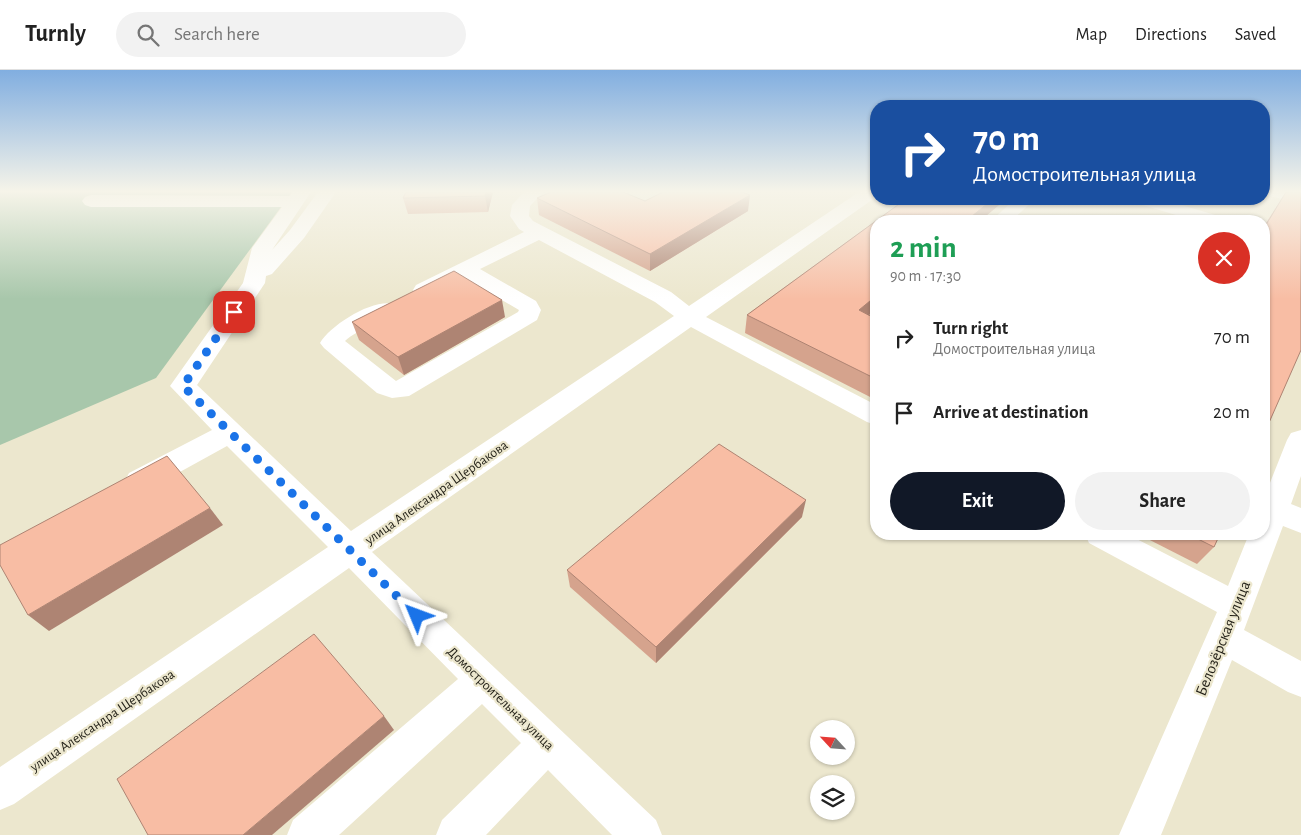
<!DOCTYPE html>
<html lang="en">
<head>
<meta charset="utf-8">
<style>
	:root { --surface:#fff; --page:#f2f2f2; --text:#222; --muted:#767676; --line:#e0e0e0; --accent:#111827 }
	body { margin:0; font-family:"Alegreya Sans",sans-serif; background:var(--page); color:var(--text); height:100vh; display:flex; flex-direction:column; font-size:19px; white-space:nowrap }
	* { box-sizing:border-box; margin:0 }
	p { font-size:16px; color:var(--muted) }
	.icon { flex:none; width:28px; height:28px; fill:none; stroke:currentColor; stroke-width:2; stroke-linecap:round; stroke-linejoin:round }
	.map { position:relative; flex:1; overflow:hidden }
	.panel { position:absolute; left:870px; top:145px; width:400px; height:325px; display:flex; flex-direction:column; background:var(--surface); border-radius:20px; box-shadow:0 1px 4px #0004 }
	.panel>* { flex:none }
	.top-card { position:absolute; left:870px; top:30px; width:400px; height:105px; border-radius:20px; box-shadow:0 1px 4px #0004; background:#1a4fa0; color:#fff; overflow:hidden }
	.needle { width:32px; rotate:296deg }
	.fabs { position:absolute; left:810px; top:650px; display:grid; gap:10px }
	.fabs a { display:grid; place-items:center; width:45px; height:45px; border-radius:50%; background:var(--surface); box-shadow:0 1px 4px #0004; font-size:25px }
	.pin { position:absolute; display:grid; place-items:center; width:42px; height:42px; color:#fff; margin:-21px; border-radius:10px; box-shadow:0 2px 8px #0006 }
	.me { position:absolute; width:55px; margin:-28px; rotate:314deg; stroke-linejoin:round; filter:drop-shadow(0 0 4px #0008) }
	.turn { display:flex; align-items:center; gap:18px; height:105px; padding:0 20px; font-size:22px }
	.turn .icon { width:65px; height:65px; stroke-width:2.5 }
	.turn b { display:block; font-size:35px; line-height:42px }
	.round { display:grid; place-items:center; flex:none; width:52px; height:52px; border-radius:26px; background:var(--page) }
	.summary { display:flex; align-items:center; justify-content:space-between; height:85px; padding:0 20px }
	h1 { font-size:30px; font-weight:700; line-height:38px; color:#1e9e55 }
	.primary-button { display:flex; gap:10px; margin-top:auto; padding:10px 20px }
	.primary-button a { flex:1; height:58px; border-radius:30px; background:var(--accent); color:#fff; font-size:20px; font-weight:700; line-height:58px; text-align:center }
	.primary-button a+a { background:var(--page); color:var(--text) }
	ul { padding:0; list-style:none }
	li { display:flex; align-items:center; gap:15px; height:75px; padding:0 20px }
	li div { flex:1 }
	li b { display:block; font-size:19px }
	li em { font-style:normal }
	header { display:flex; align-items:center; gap:30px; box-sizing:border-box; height:70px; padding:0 25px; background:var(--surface); border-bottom:1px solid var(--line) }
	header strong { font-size:24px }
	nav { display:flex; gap:28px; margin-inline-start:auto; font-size:18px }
	.search { width:350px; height:45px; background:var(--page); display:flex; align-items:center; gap:12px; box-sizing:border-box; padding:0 18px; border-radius:28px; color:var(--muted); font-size:19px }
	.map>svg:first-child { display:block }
</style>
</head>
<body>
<header>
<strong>Turnly</strong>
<div class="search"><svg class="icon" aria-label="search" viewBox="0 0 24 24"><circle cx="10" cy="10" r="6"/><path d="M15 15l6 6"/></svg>Search here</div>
<nav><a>Map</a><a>Directions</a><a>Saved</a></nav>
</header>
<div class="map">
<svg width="1301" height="765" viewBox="0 0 1301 765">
	<rect width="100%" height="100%" fill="#ece7ce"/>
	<!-- green -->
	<path fill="#a8c7ab" d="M0,122h292l-136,186 -156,67z"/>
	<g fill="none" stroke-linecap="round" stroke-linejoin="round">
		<!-- minor -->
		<g fill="#fff" fill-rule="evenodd">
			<path d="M293,122h18l-39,58 18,-20 28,-38h18l-32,46 -32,36 -6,2 -1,7 -68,102 154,146 323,-215 -19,-14 -116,-62 -59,29 56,32 5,9 -4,10 -128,76 -17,2 -15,-5 -53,-45 -4,-5c11,-18 52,-44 73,-39l3,5c-9,14 -38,19 -51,32l51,40 122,-69 1,-2 -55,-32c-14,7 -31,21 -48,17l-3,-5 3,-5 108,-53 -5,-3 -9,-13 2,-11 12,-13h19l-13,14 -1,10 4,5 138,71 18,14 170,-114h17v5l-170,120 170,88v20l-9,-3 -176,-95 -319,225 284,268 6,15h-50l-64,-65 -62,65h-50l6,-15 79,-77 -39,-39 -143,131h-52l6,-15 165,-141 -109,-111 -335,236 -14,6v-43l328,-220 -101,-101 -78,43 -10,3 -10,-3 -4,-8 4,-8 83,-43 -42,-44 73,-103 9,-35 30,-41h-191l-6,-2 -3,-4 3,-4 6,-2 199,1z"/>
			<path d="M1267,122l34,1v11l-31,-8z"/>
			<path d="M1015,129h20l-24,22h-20z"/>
			<path d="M1133,129h28l61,18 3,4h-29l-60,-18z"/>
			<path d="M1301,360v46l-10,28 10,4v25l-18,-7 -39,104 57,31v36l-13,-5 -56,-32 -71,175h-42l98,-223 -128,-69 -4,-9h42l101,52 21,-52h15v-36l23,-58 4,-7z"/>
		</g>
	</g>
	<!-- wall -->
	<g fill="#d5a38d">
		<path d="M406,122h87l-5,20 -80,2 -5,-16z"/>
		<path d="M1286,122l-22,242v-208z"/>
		<path d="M537,128l108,3 103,10 -98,60 -111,-56z"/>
		<path d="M906,129h100l-26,22h-104v88l-7,6 7,4v81l-131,-67 2,-18z"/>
		<path d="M505,247l-101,58 -45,-35 -7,-18z"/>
		<path d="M802,447l-146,146 -86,-76 -3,-17z"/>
		<path d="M1138,464h82l-6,13 -17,17z"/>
	</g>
	<!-- shaded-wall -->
	<g fill="#ae8473">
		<path d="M486,122h7l-5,20 -3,-16z"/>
		<path d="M750,125l-2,16 -98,60v-17z"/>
		<path d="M993,129h13l-26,22h-14z"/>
		<path d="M876,226v13l-22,19 5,-18z"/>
		<path d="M502,230l3,17 -101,58 -6,-18z"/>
		<path d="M806,430l-4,17 -146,146v-16z"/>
		<path d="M210,438l13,17 -174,106 -21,-16z"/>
		<path d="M384,646l10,14 -122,105h-29z"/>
	</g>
	<!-- building -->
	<g fill="#f8bda4" stroke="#ae8473">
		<path d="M406,122h80l-1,4 -82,2z"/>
		<path d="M551,122h72l22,9 18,-9h79l8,3 -100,59 -113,-56z"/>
		<path d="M1286,122h12l3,1v157l-37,84v-206z"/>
		<path d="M906,129h87l-27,22h-90v75l-17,14 17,9v60l-129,-64z"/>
		<path d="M454,201l48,29 -104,57 -46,-35z"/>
		<path d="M719,374l87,56 -150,147 -89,-77z"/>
		<path d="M167,386l43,52 -182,107 -28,-50v-20z"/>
		<path d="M1188,464h32l-6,13z"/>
		<path d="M314,564l70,82 -141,119h-95l-31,-56z"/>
	</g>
	<!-- sky -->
	<linearGradient id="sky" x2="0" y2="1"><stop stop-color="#81aee0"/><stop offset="0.53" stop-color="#f6f4e9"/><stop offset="1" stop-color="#f6f4e9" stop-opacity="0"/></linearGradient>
	<rect width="1301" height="229" fill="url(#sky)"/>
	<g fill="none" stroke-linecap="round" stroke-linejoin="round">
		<!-- route -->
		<path stroke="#1a73e8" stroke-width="9" stroke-dasharray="0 16.2" d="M234,242l-51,74 234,230"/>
	</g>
	<g text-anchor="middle" stroke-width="4.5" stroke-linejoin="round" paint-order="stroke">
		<!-- street labels -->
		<g font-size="14" fill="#201e15" stroke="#ece7ce">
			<text transform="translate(436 422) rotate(-35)" y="5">улица Александра Щербакова</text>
			<text transform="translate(501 628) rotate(44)" y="5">Домостроительная улица</text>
			<text transform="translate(102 650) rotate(-34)" y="5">улица Александра Щербакова</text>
		</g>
		<!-- near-street labels -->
		<g font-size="16" fill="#201e15" stroke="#ece7ce">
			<text transform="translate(1222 568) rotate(-68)" y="6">Белозёрская улица</text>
		</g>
	</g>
</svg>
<div class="fabs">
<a><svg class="needle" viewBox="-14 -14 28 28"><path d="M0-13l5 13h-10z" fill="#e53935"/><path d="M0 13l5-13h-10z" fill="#767676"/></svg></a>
<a><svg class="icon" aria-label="layers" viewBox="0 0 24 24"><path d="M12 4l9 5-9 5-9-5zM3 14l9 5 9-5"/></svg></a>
</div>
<div class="pin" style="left:234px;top:242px;background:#d93025"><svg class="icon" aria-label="arrive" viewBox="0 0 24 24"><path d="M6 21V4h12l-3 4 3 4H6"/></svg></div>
<svg class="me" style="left:417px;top:546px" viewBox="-20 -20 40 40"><path d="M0-17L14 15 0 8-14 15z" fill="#1a73e8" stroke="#fff" stroke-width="4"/></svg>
<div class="top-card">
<div class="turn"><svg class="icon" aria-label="right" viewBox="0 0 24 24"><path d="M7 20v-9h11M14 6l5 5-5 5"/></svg><div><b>70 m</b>Домостроительная улица</div></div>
</div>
<section class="panel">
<div class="summary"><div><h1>2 min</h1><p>90 m · 17:30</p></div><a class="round" style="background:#d93025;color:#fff"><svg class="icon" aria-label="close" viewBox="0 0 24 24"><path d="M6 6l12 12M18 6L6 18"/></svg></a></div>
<ul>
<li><svg class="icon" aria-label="right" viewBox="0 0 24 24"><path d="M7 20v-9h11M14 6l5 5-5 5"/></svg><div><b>Turn right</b><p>Домостроительная улица</p></div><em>70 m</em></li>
<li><svg class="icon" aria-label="arrive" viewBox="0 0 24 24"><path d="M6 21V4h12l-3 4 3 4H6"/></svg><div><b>Arrive at destination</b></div><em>20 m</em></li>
</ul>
<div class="primary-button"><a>Exit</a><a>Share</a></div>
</section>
</div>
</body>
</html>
